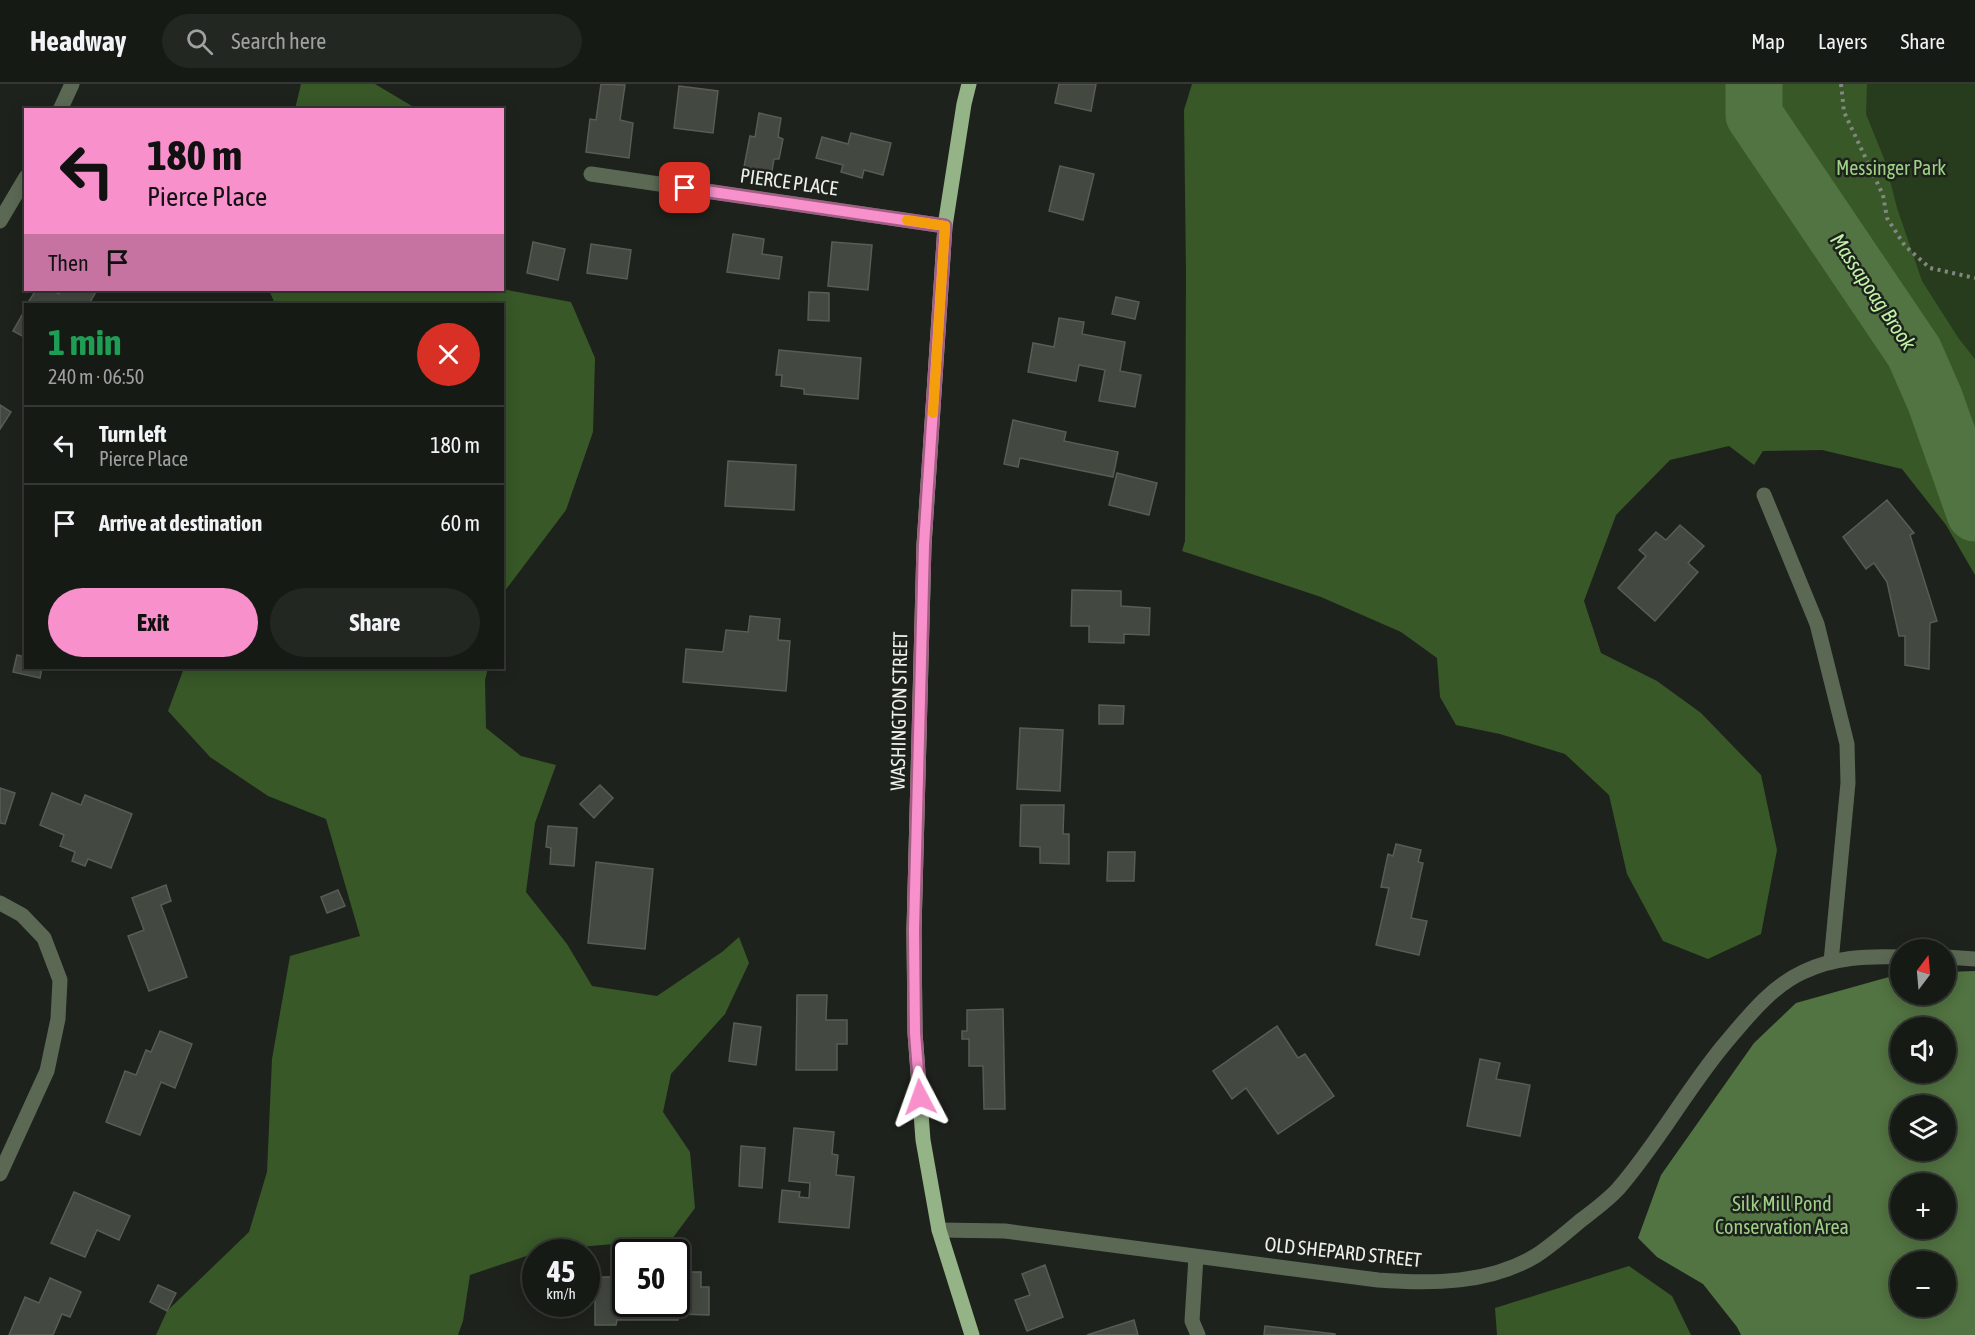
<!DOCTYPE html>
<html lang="en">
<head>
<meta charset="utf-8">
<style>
	:root { --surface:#161a15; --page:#232722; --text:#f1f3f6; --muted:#9ea1a0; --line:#353834; --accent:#f890cb }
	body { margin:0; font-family:"Asap Condensed",sans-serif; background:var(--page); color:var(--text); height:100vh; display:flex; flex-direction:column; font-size:22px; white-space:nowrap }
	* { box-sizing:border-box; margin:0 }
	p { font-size:20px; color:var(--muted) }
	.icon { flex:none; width:33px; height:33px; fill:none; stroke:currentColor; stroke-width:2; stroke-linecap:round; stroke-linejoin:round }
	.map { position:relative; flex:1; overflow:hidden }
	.drawer { position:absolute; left:24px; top:219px; width:480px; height:366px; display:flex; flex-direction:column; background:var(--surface); border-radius:0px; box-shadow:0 3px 15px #0003,0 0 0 2px var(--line) }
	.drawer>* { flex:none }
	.banner { position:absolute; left:24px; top:24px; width:480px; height:183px; border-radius:0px; box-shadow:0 3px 15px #0003,0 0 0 2px var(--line); background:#f890cb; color:#111; overflow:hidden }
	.needle { width:39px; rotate:16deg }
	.fabs { position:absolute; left:1890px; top:855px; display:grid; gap:12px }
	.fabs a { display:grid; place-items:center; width:66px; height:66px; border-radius:50%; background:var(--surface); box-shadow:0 3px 15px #0003,0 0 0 2px var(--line); font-size:30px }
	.speed { position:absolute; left:522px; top:1155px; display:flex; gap:12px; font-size:30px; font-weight:700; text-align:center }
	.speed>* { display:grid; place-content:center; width:78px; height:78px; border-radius:50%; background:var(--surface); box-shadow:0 3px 15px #0003,0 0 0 2px var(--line); line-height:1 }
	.speed small { font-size:15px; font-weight:400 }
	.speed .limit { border:3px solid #111; border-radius:9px; background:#fff; color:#111 }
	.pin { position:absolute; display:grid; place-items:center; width:51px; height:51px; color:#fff; margin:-26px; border-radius:12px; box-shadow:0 3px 9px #0006 }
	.me { position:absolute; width:66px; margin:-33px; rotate:356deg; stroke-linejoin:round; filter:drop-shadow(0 0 4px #0008) }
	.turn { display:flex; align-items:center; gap:21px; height:126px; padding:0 24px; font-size:27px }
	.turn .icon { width:78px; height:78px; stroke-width:2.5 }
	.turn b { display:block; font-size:42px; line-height:51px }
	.then { display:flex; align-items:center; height:57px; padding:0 24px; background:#0003; gap:12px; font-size:22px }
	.round { display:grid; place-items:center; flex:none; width:63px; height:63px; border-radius:32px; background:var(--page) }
	.headline { display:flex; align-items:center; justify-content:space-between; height:102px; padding:0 24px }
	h1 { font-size:36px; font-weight:700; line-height:45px; color:#1e9e55 }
	.button { display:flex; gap:12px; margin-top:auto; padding:12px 24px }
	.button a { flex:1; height:69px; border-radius:36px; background:var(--accent); color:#111; font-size:24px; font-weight:700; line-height:69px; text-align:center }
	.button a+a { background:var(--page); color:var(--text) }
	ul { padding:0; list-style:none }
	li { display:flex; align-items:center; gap:18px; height:78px; padding:0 24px; border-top:2px solid var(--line) }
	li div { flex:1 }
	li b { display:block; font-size:22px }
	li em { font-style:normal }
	header { display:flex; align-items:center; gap:36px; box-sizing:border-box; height:84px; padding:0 30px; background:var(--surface); border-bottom:2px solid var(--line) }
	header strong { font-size:28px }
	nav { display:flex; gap:33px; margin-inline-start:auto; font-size:21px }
	.search { width:420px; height:54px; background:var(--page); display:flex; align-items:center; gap:15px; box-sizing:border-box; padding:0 21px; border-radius:33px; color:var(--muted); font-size:22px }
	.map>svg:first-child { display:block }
</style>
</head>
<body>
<header>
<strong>Headway</strong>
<div class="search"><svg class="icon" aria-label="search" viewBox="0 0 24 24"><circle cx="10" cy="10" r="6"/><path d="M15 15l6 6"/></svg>Search here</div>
<nav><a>Map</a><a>Layers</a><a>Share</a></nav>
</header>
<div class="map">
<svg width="1975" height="1251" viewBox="0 0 1975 1251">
	<rect width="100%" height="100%" fill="#1e221c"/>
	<!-- green -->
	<path fill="#273c1c" d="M1754,0h221v329z"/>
	<!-- forest -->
	<g fill="#385828">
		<path d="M301,0h74l42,25h-122z"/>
		<path d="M1192,0h675l-1,30 19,47 12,47 25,73 37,58 16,20v216l-29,-50 -44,-56 -80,-19 -59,1 -9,14 -25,-19 -59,14 -54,55 -32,86 17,52 56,28 44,32 60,62 16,75 -16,84 -53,25 -45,-18 -36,-67 -18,-79 -44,-41 -65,-20 -44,-9 -16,-28 -3,-39 -36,-26 -80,-35 -139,-46 3,-10 1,-269 -2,-162z"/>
		<path d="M502,205l69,13 24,56 -2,74 -27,78 -62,82 -1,7 -1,-295h-227l-6,-14z"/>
		<path d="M184,584h304l-3,12 1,48 35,28 35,9 -21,58 -9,69 41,52 25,42 65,10 65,-44 17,-15 10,26 -24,51 -54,60 -8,38 27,40 5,56 -23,31 -128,11 -74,25 -7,46 -5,14h-302l11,-24 82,-79 18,-60 5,-113 18,-103 70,-20 -34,-117 -58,-23 -58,-39 -42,-46z"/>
		<path d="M1629,1182l43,30 19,39h-194l-2,-27z"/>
	</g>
	<!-- water -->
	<path fill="#527342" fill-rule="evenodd" d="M1975,887v364h-234l-4,-8 -34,-43 -46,-27 -19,-19 23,-63 93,-132 42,-40 100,-28 4,-1v20h46v-22zM1900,944h46v44h-46zM1900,1022h46v44h-46zM1900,1100h46v44h-46zM1900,1178h46v44h-46z"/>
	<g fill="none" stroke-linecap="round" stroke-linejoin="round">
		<!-- river -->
		<path stroke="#527342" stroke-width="57" d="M1754,0v31l160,237 21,48 40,113"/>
	</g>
	<!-- building -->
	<g fill="#434841" stroke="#575c54" stroke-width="1.5">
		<path d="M601,0l24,1 -5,35 13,3 -4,35 -43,-6 4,-33 6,1z"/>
		<path d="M1059,0h37l-5,27 -36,-8z"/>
		<path d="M679,2l39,5 -5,42 -39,-5z"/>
		<path d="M759,29l22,5 -3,19 5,2 -4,20h-5l-3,18 -28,-5 7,-36 5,1z"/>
		<path d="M851,49l40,10 -8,32 -19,-5 -2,8 -21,-6 2,-7 -27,-7 6,-21 26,7z"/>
		<path d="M1060,82l34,8 -11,46 -34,-9z"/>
		<path d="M733,150l31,5 -2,15 20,3 -3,22 -52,-7z"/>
		<path d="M533,158l32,7 -7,31 -31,-7z"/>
		<path d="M832,158l40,3 -4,45 -40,-4z"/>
		<path d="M591,160l40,6 -4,29 -40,-6z"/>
		<path d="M36,206h15l8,4 3,-4h35l-8,14h-62z"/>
		<path d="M809,208l20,1v28l-21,-1z"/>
		<path d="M1116,213l23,5 -4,17 -23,-5z"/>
		<path d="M26,224v30l-13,-7z"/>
		<path d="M1059,234l25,4 -2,12 43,8 -5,29 21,4 -6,32 -36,-6 6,-31 -26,-5 -3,16 -48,-9 5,-29 21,4z"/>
		<path d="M779,266l82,8 -3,41 -54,-5v-5l-23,-3 1,-11h-6z"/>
		<path d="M0,321l11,7 -11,17z"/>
		<path d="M1013,336l53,12 -2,9 54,11 -5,25 -93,-19 -2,9 -14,-3z"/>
		<path d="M728,377l68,4 -2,45 -69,-4z"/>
		<path d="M1117,389l40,10 -8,32 -40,-10z"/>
		<path d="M1887,416l27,33 -4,2 27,86 -7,2 -1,46 -24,-4v-29h-6l-12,-54 -13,-19 -8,6 -23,-32z"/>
		<path d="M1680,441l24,21 -16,17 10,9 -43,49 -37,-33 28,-32 -7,-6 17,-18 10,8z"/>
		<path d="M1072,506l49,1v15l29,2 -1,27 -25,-1v9l-35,-1v-16h-18z"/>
		<path d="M750,532l30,3 -2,21 12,1 -4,50 -103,-9 3,-33 37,3 3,-22 22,2z"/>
		<path d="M17,571l9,2v11h16l-2,10 -27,-6z"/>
		<path d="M1099,621l25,1 -1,18h-24z"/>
		<path d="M1020,644l43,2 -3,61 -43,-2z"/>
		<path d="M600,701l13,13 -19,20 -14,-14z"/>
		<path d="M0,704l15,5 -10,31 -5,-1z"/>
		<path d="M52,709l29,12 4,-10 47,19 -21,54 -23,-9 -3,7 -13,-5 3,-9 -15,-6 4,-11 -24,-10z"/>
		<path d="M1021,721h43l-1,29h6v30l-29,-1v-16l-20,-1z"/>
		<path d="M548,742l29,2 -3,38 -24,-2 1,-16 -5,-1z"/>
		<path d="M1396,760l25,6 -3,12 5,1 -12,55 16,3 -8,34 -43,-10 13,-57 -8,-1 7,-33 5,2z"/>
		<path d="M1108,768h27l-1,29h-27z"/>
		<path d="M596,778l57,7 -8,80 -57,-6z"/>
		<path d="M166,801l5,16 -10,4 26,72 -38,14 -21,-55 16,-6 -12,-32z"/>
		<path d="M338,806l7,16 -18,7 -6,-16z"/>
		<path d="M797,911h30l-1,25h21v24h-10v26h-41z"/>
		<path d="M1003,925l2,100h-21l-1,-43h-14v-27h-7v-8h5v-21z"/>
		<path d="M734,939l27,4 -5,38 -27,-4z"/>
		<path d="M1277,942l21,32 7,-4 29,42 -56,38 -32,-46 -14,11 -19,-28z"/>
		<path d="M160,947l32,13 -17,44 -14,-6 -21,53 -34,-13 19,-51 11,4 10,-25 5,2z"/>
		<path d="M1480,975l20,4 -4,16 34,6 -10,51 -53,-10z"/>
		<path d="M794,1044l40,4 -2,22 6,1 -2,20 18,2 -5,51 -70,-6 3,-32 18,2 -1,5 10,1 1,-15 -21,-2z"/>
		<path d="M741,1062l24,2 -3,40 -23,-2z"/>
		<path d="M74,1108l56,24 -11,24 -22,-10 -12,27 -34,-14z"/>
		<path d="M1045,1181l18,52 -36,14 -12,-31 15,-5 -8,-21z"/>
		<path d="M677,1188h24v15h8v28l-31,-1v6h-61l-1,5h-21v-48h22v11h9v16h50z"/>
		<path d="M50,1194l31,14 -11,25 -8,-3 -9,21h-44l16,-38 14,6z"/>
		<path d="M158,1201l18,8 -9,18 -17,-9z"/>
		<path d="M1134,1236l4,15h-51z"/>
		<path d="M1265,1242l70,8v1h-71z"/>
	</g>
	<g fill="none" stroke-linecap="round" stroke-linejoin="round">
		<!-- path -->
		<path stroke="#838681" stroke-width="4" stroke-dasharray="3 4.5" stroke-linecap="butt" d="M1841,0l3,28 39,83 4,23 18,28 25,22 45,10"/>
		<!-- minor -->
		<g stroke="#5b6954" stroke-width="15">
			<path d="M60,26l12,-26"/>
			<path d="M591,90l354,52"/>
			<path d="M0,137l26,-44"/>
			<path d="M1764,411l53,129 30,120 1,39 -17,179"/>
			<path d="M0,819l22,12 22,23 16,42 -2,39 -11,52 -47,103"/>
			<path d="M1946,873l29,2"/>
			<path d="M939,1146l66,1 373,49c53,4 112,4 159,-25 15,-10 29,-22 43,-34 13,-10 27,-20 38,-32 39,-45 68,-98 105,-143 23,-27 47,-59 80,-74 31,-15 64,-16 97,-15"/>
			<path d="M1196,1173l-4,64 6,14"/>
		</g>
		<!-- major -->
		<path stroke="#94b387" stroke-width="15" d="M969,0l-5,20 -19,122 -21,319 -10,385 1,103 8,107 16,90 33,105"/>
	</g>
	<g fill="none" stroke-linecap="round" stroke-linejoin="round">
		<!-- route casing -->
		<g stroke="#a15e84" stroke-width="15">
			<path id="route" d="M685,104l260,38 -21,319 -10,385 1,103 5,64"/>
		</g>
		<!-- route -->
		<use href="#route" stroke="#f890cb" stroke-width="10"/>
		<!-- slow -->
		<path stroke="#f59e0b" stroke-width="10" d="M907,136l38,6 -12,187"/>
	</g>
	<g text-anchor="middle" stroke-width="5" stroke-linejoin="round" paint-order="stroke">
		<!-- park labels -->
		<g font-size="20" fill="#9ed086" stroke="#1e221c">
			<text x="1891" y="91">Messinger Park</text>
			<text x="1782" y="1127">Silk Mill Pond<tspan x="1782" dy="23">Conservation Area</tspan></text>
		</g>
		<!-- street labels -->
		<g font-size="20" fill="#ecefea" stroke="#1e221c">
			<text transform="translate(789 98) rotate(8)" y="7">PIERCE PLACE</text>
			<text transform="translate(899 627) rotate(-89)" y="7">WASHINGTON STREET</text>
			<text transform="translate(1343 1168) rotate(6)" y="7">OLD SHEPARD STREET</text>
		</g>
		<!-- water labels -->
		<g font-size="21" font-style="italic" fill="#c0f3a8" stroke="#1e221c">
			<text transform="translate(1873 208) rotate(56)" y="7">Massapoag Brook</text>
		</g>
	</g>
</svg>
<div class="fabs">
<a><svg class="needle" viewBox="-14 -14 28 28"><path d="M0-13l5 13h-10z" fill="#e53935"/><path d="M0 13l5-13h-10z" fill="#9ea1a0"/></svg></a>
<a><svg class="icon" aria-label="sound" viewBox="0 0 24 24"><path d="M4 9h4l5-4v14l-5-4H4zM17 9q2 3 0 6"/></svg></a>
<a><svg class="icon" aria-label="layers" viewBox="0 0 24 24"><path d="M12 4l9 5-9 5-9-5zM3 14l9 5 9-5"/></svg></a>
<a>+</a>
<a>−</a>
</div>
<div class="speed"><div>45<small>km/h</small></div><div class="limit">50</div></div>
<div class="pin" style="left:685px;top:104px;background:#d93025"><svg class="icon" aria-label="arrive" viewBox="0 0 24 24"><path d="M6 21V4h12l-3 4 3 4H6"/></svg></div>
<svg class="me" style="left:920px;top:1013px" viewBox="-20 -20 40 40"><path d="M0-17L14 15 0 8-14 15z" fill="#f890cb" stroke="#fff" stroke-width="4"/></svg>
<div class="banner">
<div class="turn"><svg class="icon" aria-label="left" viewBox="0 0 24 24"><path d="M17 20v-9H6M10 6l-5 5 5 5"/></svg><div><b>180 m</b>Pierce Place</div></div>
<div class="then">Then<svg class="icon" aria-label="arrive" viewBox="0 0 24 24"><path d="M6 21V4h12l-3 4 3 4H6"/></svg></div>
</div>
<section class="drawer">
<div class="headline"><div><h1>1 min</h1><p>240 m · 06:50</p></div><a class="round" style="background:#d93025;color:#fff"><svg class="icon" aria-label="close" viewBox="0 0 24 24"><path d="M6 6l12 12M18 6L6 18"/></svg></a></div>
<ul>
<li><svg class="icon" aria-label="left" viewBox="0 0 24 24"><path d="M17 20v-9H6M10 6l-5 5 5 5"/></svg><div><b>Turn left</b><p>Pierce Place</p></div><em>180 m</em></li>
<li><svg class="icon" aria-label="arrive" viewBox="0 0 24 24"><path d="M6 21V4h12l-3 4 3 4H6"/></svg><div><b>Arrive at destination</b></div><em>60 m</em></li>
</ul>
<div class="button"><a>Exit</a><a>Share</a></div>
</section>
</div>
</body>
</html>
